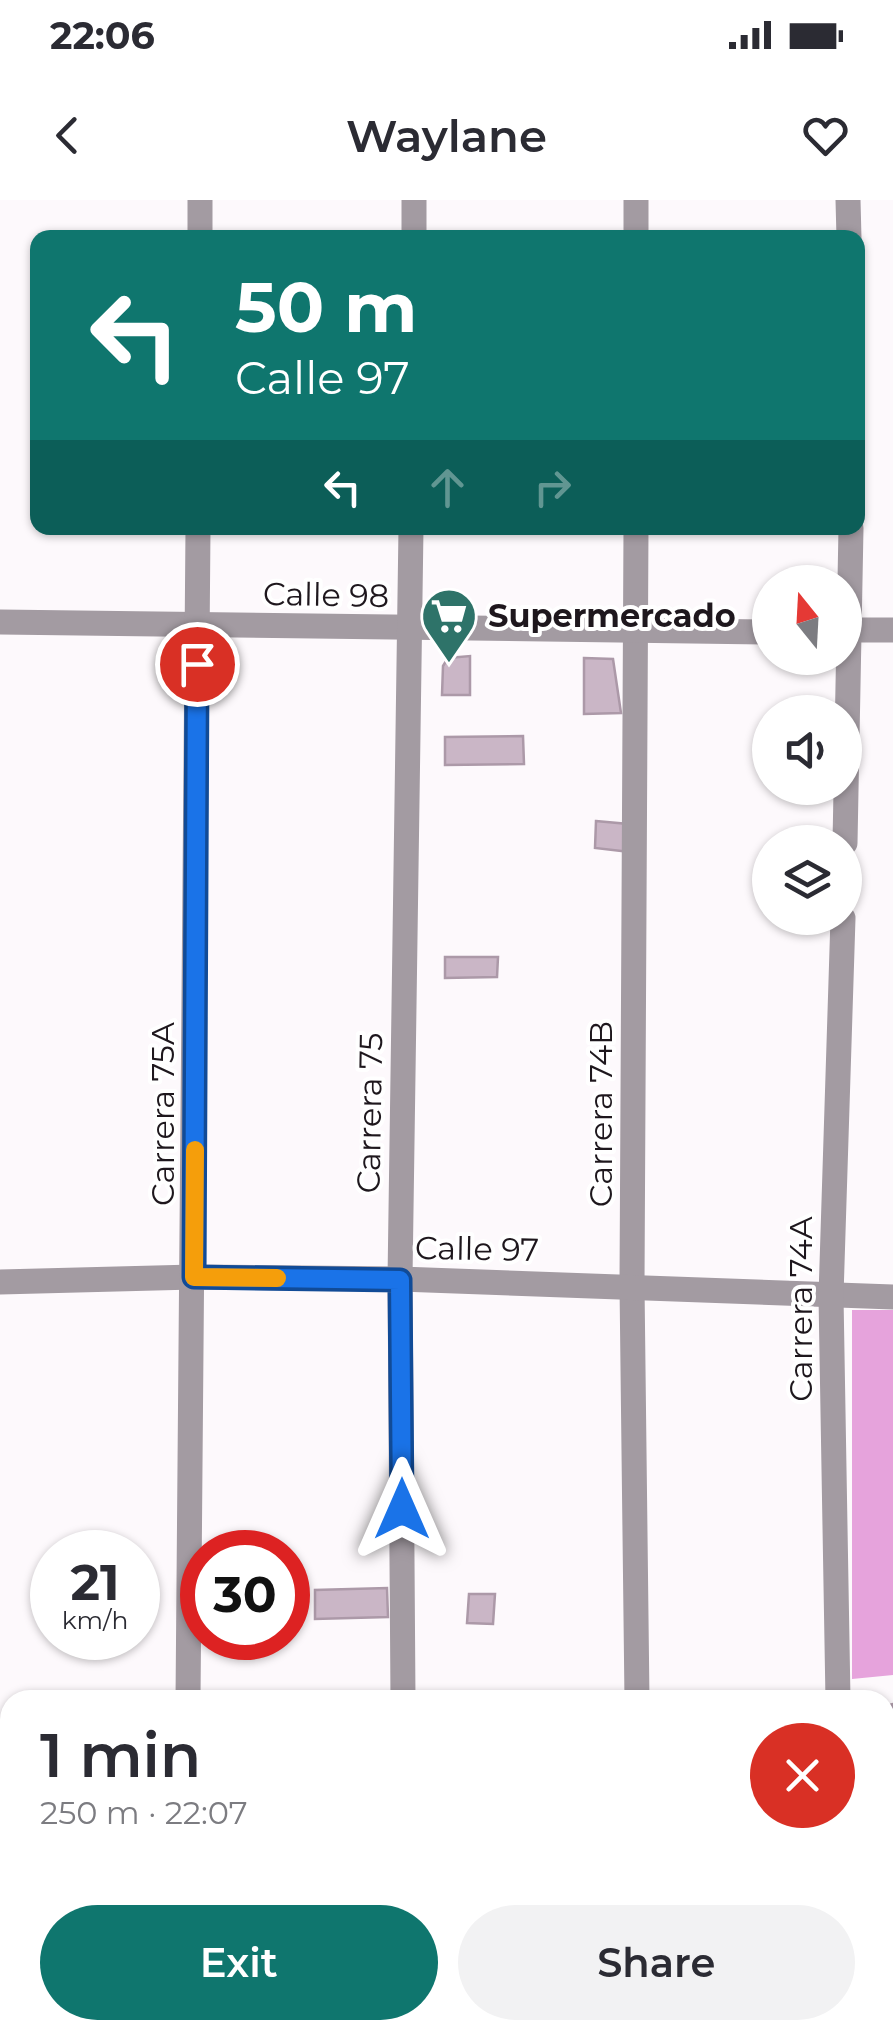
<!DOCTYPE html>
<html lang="en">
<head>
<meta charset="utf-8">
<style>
	:root { --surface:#fff; --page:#f2f2f3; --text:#2b2b33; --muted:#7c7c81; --accent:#0f766e }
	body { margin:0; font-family:Montserrat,sans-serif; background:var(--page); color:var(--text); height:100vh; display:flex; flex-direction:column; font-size:38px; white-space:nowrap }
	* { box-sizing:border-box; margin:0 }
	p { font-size:32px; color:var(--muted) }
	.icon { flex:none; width:55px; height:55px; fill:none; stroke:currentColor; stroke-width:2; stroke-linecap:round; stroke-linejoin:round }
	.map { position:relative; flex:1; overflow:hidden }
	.side { position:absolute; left:0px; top:1490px; width:895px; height:350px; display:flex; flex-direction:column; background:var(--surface); border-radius:30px 30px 0 0; box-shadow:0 2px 8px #0004 }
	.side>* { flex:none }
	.hud { position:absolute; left:30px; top:30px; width:835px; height:305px; border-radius:20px; box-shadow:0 2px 8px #0004; background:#0f766e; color:#fff; overflow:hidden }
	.needle { width:65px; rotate:342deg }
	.fabs { position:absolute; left:752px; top:365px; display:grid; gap:20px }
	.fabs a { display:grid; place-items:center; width:110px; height:110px; border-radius:50%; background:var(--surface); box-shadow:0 2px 8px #0004; font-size:50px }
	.speed { position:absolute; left:30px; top:1330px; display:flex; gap:20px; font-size:50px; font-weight:700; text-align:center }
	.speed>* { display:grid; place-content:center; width:130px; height:130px; border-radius:50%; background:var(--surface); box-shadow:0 2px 8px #0004; line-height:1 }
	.speed small { font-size:25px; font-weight:400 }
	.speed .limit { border:15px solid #d22; background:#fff; color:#111 }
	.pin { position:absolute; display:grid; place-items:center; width:85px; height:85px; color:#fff; margin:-42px; border:5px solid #fff; border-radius:50%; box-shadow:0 2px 10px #0007 }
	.me { position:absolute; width:110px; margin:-55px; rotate:0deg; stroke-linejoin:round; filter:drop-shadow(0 0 8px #0008) }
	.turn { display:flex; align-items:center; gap:35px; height:210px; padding:0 40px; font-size:45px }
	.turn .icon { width:130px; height:130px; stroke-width:2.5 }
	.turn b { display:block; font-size:70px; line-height:85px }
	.lanes { display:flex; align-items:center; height:95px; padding:0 40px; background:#0003; justify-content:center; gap:50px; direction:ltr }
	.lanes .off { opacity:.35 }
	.round { display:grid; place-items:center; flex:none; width:105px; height:105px; border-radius:52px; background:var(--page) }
	.headline { display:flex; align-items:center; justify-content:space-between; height:170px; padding:0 40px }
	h1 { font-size:60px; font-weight:600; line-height:75px }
	.action { display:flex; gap:20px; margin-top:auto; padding:20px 40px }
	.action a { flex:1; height:115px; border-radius:60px; background:var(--accent); color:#fff; font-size:40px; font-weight:600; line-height:115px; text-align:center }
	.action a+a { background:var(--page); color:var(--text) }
	.status { display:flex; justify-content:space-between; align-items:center; height:70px; padding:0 50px; background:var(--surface); direction:ltr }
	.status svg { height:28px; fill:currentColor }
	header { display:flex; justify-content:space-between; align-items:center; height:130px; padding:0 40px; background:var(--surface); font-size:45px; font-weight:600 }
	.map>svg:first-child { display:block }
</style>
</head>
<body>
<div class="status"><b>22:06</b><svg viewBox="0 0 49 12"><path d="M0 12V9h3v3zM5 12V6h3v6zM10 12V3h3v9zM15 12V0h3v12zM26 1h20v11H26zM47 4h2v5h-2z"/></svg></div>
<header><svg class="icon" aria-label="back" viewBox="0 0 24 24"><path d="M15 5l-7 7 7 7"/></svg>Waylane<svg class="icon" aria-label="heart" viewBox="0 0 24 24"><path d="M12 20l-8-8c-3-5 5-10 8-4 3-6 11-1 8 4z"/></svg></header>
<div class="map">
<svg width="893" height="1840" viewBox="0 0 893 1840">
	<rect width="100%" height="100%" fill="#fdf9fc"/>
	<!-- forest -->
	<path fill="#e6a3dc" d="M852,1110h41v365l-41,4z"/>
	<!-- building -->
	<g fill="#cab6c6" stroke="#ac99a8" stroke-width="2.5">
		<path d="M470,456v39h-28l1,-29 5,-8z"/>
		<path d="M584,458l29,1 8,54 -37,1z"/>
		<path d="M523,536l1,28 -79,1v-28z"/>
		<path d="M596,621l43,4v28l-44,-5z"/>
		<path d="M445,757h53l-1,20 -52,1z"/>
		<path d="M387,1388l1,29 -73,2v-29z"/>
		<path d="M469,1394h26l-2,30 -26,-1z"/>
		<path d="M893,1504v148l-8,-13v-133z"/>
	</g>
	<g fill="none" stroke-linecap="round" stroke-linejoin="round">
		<!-- minor -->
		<g stroke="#a39ba2" stroke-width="25">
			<path d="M636,0v38"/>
			<path d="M848,0l1,38"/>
			<path d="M200,38v-38"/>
			<path d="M414,38v-38"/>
			<path d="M636,328l-4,757 5,415"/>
			<path d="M0,422l770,10"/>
			<path d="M845,430h48"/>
			<path d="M845,643l6,-315"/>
			<path d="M0,1082l194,-5 206,2 493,18"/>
			<path d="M188,1500l10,-1172"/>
			<path d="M403,1500l-3,-421 11,-751"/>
			<path d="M838,1500l-7,-404 12,-378"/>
			<path d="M0,1671h10"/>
			<path d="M885,1693h8"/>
			<path d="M184,1840v-10"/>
			<path d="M402,1840v-10"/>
			<path d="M633,1840v-10"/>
			<path d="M836,1840l1,-10"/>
		</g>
	</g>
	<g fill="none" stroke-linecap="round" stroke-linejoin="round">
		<!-- route casing -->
		<g stroke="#114b97" stroke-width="25">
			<path id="route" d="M197,464l-3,613 206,3 2,229"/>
		</g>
		<!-- route -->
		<use href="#route" stroke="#1a73e8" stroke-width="18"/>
		<!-- slow -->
		<path stroke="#f59e0b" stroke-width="18" d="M195,950l-1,127 83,1"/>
	</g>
	<!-- icons -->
	<defs>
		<g id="supermarket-pin" transform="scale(2.875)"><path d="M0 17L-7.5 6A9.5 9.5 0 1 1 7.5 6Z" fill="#2e7369" stroke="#fff"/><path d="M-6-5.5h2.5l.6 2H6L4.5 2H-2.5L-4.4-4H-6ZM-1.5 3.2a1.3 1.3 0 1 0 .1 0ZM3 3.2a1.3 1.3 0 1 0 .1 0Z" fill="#fff"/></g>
	</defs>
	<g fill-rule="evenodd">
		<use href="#supermarket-pin" x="449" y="416"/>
	</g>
	<g text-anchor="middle" stroke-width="8" stroke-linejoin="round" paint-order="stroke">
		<!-- street labels -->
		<g font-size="32" fill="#1e171d" stroke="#fff">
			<text transform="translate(326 395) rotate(1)" y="11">Calle 98</text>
			<text transform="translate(370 913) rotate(-89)" y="11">Carrera 75</text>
			<text transform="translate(163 914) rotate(-90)" y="11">Carrera 75A</text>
			<text transform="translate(601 914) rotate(-90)" y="11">Carrera 74B</text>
			<text transform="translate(477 1049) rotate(1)" y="11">Calle 97</text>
			<text transform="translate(801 1109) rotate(-90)" y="11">Carrera 74A</text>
		</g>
		<!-- poi labels -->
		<g font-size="32" font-weight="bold" fill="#1e171d" stroke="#fff" text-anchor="start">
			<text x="488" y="427">Supermercado</text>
		</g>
	</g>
</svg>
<div class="fabs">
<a><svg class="needle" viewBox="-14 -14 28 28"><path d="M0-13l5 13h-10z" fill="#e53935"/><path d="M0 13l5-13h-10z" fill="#7c7c81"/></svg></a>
<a><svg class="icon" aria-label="sound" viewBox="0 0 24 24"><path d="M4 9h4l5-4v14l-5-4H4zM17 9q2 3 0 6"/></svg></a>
<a><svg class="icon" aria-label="layers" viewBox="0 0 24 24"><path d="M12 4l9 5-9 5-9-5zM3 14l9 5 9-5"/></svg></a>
</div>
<div class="speed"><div>21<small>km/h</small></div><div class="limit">30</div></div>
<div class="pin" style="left:197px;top:464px;background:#d93025"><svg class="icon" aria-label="arrive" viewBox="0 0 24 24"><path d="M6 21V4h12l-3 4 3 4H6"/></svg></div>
<svg class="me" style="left:402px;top:1309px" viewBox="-20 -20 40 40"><path d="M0-17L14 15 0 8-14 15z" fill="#1a73e8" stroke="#fff" stroke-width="4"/></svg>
<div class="hud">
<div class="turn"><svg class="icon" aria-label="left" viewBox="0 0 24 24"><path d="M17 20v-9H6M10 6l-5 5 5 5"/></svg><div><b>50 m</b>Calle 97</div></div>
<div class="lanes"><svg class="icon" aria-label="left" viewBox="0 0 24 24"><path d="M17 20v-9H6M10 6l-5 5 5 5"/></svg><svg class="icon off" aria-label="ahead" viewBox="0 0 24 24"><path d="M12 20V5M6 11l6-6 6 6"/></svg><svg class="icon off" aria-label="right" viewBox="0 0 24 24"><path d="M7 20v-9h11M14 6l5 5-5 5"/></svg></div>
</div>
<section class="side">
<div class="headline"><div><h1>1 min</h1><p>250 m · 22:07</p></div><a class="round" style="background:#d93025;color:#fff"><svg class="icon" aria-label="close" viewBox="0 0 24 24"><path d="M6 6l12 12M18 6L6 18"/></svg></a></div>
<div class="action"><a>Exit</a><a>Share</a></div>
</section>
</div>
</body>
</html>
